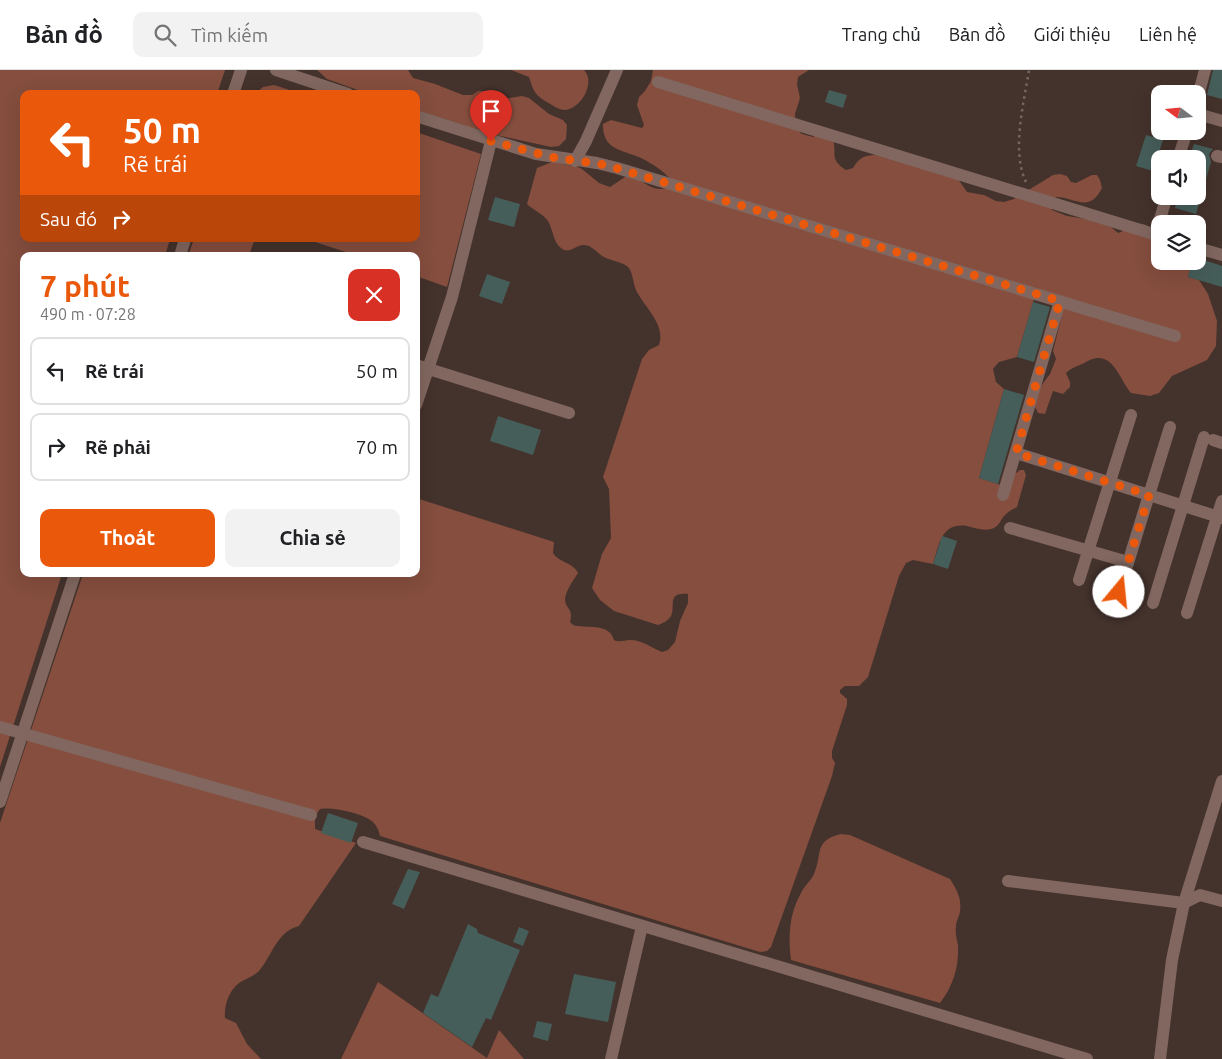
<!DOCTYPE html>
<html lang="vi">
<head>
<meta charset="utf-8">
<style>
	:root { --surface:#fff; --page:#f2f2f2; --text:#202124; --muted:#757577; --line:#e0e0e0; --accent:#ea580c }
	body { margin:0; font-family:Ubuntu,sans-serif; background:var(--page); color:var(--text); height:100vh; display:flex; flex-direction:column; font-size:19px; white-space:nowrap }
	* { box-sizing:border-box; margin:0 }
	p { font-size:16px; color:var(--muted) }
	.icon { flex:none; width:28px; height:28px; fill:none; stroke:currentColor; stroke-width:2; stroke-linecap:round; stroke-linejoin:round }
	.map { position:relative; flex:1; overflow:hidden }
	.drawer { position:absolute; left:20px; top:182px; width:400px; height:325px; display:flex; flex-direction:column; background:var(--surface); border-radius:10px; box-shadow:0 5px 20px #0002 }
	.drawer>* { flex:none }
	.guide { position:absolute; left:20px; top:20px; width:400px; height:152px; border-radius:10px; box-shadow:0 5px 20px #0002; background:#ea580c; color:#fff; overflow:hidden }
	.needle { width:32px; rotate:286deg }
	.buttons { position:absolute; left:1151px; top:15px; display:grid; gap:10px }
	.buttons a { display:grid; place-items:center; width:55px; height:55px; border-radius:10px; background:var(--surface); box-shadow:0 5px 20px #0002; font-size:25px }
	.pin { position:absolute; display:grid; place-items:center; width:42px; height:42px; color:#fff; margin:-51px -21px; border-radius:50% 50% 50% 0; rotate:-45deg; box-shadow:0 0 5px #0007 }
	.pin .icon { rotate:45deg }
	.me { position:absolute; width:55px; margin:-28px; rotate:17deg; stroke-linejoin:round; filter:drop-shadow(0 0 4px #0008) }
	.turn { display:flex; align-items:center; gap:18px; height:105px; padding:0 20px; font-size:22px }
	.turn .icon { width:65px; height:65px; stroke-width:2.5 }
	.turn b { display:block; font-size:35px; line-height:42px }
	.then { display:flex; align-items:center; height:48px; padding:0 20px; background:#0003; gap:10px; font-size:19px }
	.round { display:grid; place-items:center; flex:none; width:52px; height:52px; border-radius:10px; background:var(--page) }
	.overview { display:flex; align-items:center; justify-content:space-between; height:85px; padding:0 20px }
	h1 { font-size:30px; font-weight:700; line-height:38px; color:var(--accent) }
	.cta { display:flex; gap:10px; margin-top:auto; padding:10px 20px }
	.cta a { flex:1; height:58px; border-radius:10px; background:var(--accent); color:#fff; font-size:20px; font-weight:700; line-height:58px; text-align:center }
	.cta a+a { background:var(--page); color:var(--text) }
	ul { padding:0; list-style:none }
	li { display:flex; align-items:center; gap:15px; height:68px; margin:0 10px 8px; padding:0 10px; border:2px solid var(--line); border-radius:10px }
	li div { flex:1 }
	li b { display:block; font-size:19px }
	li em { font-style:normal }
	header { display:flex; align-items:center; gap:30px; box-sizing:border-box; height:70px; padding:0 25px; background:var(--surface); border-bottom:1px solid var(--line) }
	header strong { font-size:24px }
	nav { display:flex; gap:28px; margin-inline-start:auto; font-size:18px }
	.search { width:350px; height:45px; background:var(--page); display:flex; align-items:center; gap:12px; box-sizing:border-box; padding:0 18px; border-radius:10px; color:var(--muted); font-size:19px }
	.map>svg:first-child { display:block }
</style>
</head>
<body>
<header>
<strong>Bản đồ</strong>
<div class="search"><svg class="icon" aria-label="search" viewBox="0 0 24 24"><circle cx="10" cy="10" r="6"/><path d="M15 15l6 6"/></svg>Tìm kiếm</div>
<nav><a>Trang chủ</a><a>Bản đồ</a><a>Giới thiệu</a><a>Liên hệ</a></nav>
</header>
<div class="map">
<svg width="1222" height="989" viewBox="0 0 1222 989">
	<rect width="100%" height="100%" fill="#44322c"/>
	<!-- forest -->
	<g fill="#854e3e">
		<path d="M0,0h225l-8,24h-193v145h146l-5,17h-141v318h38l-62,193z"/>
		<path d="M317,0h91l5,8 22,6 28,11h9l6,-4h6l19,8 19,-3 7,2 20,16 14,6 4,5 -1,14 -7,7 -8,1 -59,-13 -76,-24v-16h-47l-42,-15z"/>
		<path d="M511,0h73c12,12 -3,39 -19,40 -6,0 -13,-5 -18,-8 -5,-3 -9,-5 -12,-10 -3,-4 -4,-10 -6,-15z"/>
		<path d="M653,0h156l-11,7 -1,7 3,14 -5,16 1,15 6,5 11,3 3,-2 17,4c4,15 -4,20 13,31l7,-2c6,-10 11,-13 23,-13l82,24 9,13 17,3 12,6 8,1 10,-3 39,-24 7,-1 7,2 4,6 5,1 16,-8h5l3,5 2,8c-13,26 -27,9 -46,9l-6,8 2,5 15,6 19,3 25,8 7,6c9,-3 19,-12 28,-8l7,17 7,4v15h32l-4,16 11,3 9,14 9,27 -1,25 -9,14 -35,16 -13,17 -9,3 -19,-3c-12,-14 -19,-46 -45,-31 -7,4 -14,5 -20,11l4,9v5l-7,7 -10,-3 -8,23 -7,-1 -4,-8 4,-15 12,-16 6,-15 -3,-8 9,-36 -6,-9 -22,-7 -17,58 -18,5 -6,7 3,13 8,7 -25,89 22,7 19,-15h4l2,5 -9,32c-4,2 -8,4 -11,7 -6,5 -6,13 -15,15 -8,2 -16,-1 -24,-3 -26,-4 -28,19 -34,38l-20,-4 -7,3 -7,13 -31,101 -9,9h-14l-5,4v3l7,6v6l-15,46v7l3,5 -3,13 -61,171 -4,4 -7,1 -380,-116c-1,-5 -3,-10 -7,-14 -11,-9 -40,-15 -53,-13l-5,7v13l41,14 -57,83c-22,5 -27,30 -40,45 -5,5 -13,8 -20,12 -10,8 -15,22 -14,35l11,5 11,21 14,15h-261v-236l83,-249h333v-76l138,44 -1,11c6,10 20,9 25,20 -5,8 -12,17 -13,26 0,10 9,9 5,23l3,3c13,4 36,-3 41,15 6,3 10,0 16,0 12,0 22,8 32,12l6,-2 7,-8 5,-21 8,-18v-9c-22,-2 -12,12 -17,22 -3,5 -8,7 -13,9l-44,-14 -14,-11 -8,-12 10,-34 9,-16 -2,-49 -6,-12 39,-118 7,-9 10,-5c7,-21 -15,-38 -23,-55 -3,-7 -3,-16 -7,-22 -5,-6 -18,-7 -25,-11 -4,-2 -7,-6 -12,-9 -13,-10 -21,9 -31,0 -8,-6 -8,-19 -13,-27 -6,-8 -15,-11 -21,-17l10,-36 15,-6 26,5 4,2 17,14 11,4 18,-12c18,5 22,19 43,12l2,-5c-8,-10 -20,-18 -32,-24 -18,-8 -39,-8 -38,-34l8,-4 31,8 2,-3 -7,-20 2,-8 6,-6 6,-10z"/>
		<path d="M274,15l28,9h-47l8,-7z"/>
		<path d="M416,62l65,22 -34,133 -31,-11v-20h-58l-52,-17h110z"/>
		<path d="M194,169h61l-6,16 6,1h-67z"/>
		<path d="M841,764l9,1 100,44c7,11 12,20 10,33 -1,5 -4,9 -4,14 -1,7 1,13 2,20 1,21 -5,40 -18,57l-149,-43c-3,-23 -2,-46 10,-67 3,-7 10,-12 13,-19 9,-21 -1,-33 27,-40z"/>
		<path d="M378,912l109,76 12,-28 25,29h-183z"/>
	</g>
	<!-- building -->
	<g fill="#465e5a">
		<path d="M1213,0h9v29l-15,-4z"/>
		<path d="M829,20l18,5 -4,13 -18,-6z"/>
		<path d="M1146,65l17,5 -10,31 -17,-5z"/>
		<path d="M1194,74l19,5 -4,5 2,8 -15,52 -21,-6 3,-12h20v-37h-9z"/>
		<path d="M495,127l25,7 -6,23 -26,-7z"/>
		<path d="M1198,188l24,8v21l-34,-10 4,-16h6z"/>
		<path d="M487,204l23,8 -8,22 -23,-8z"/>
		<path d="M1033,232l17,5 -16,55 -17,-5z"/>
		<path d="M1004,319l20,6 -26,89 -19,-6z"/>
		<path d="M498,346l43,14 -8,25 -43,-14z"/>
		<path d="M942,466l15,5 -9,28 -15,-5z"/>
		<path d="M328,743l30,10 -7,20 -30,-10z"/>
		<path d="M408,799l12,3 -16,37 -12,-5z"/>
		<path d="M468,854l9,5 1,4 42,17 -29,70 -5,-2 -14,29 -49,-34 8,-19 7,3z"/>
		<path d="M519,857l10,4 -6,15 -10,-4z"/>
		<path d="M574,904l42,8 -8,40 -43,-8z"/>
		<path d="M537,951l15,3 -4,17 -15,-4z"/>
	</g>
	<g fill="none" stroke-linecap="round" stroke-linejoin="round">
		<!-- path -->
		<path stroke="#776762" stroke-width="2.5" stroke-dasharray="2.5 4" stroke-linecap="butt" d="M1026,112c-15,-31 -2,-79 3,-112"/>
		<!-- minor -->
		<g stroke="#81675f" stroke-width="12">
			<path d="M276,0l72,24"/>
			<path d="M658,12l502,154"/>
			<path d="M233,24l8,-24"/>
			<path d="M1198,26l7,-26"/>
			<path d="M1198,44l24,7"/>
			<path d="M416,46l120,38 61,9 20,5 558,168"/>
			<path d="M1217,86l5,1"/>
			<path d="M1178,89l9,-28"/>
			<path d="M575,91l11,-20 31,-71"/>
			<path d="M1155,165l12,-39"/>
			<path d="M1198,178l24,7"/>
			<path d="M180,186l5,-17"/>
			<path d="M416,295l153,48"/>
			<path d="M416,335l36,-108 39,-156"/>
			<path d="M1213,370l9,3"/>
			<path d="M1016,383l206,65"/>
			<path d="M1003,425l57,-194"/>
			<path d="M1010,458l118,34"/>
			<path d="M1079,510l52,-165"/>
			<path d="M1119,522l51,-165"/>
			<path d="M1153,533l51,-166"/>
			<path d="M1187,543l35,-112"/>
			<path d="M0,657l311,88"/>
			<path d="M0,732l75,-228"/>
			<path d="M363,772l724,217"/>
			<path d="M1008,811l176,22 16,-8 22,6"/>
			<path d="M611,989l31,-133"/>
			<path d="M1160,989l12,-99 12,-57 38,-122"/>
		</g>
	</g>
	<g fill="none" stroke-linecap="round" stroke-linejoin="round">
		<!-- route -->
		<path stroke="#ea580c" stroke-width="9" stroke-dasharray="0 16.2" d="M491,71l60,16 55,8 454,136 -44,152 133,42 -30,97"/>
	</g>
</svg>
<div class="buttons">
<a><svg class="needle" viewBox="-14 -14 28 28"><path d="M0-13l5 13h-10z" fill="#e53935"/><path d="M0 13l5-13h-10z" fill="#757577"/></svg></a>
<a><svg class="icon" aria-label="sound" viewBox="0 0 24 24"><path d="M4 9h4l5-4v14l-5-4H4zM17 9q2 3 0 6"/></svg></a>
<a><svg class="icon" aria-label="layers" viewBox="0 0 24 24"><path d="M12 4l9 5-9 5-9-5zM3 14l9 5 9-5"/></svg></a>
</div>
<div class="pin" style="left:491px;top:71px;background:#d93025"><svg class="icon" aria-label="arrive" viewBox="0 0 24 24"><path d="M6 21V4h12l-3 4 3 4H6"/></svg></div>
<svg class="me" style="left:1119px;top:522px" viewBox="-20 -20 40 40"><circle r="19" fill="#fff"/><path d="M0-13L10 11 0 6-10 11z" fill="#ea580c"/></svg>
<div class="guide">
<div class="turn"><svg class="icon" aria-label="left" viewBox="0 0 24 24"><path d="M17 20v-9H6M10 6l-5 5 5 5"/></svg><div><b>50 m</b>Rẽ trái</div></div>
<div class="then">Sau đó<svg class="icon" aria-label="right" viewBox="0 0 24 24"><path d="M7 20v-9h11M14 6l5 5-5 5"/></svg></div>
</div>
<section class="drawer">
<div class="overview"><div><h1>7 phút</h1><p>490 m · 07:28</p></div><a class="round" style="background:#d93025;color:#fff"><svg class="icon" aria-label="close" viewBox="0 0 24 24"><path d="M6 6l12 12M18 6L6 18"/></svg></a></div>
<ul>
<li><svg class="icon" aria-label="left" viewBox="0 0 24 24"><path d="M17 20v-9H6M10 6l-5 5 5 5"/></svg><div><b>Rẽ trái</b></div><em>50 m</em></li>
<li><svg class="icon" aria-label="right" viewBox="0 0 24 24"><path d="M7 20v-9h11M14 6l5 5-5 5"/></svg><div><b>Rẽ phải</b></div><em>70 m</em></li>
</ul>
<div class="cta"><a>Thoát</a><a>Chia sẻ</a></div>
</section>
</div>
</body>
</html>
